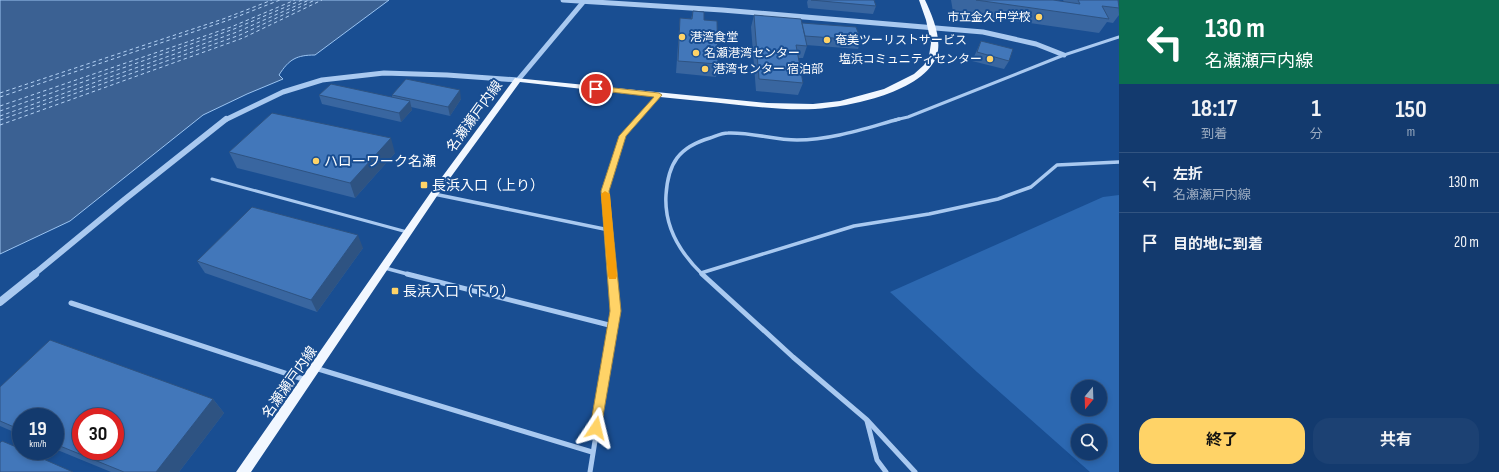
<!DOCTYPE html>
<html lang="ja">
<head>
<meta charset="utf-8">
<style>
	:root { --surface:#133a6e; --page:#1c4173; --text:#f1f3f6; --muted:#9dadc2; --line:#325481; --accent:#ffd367 }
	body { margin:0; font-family:"Sofia Sans Condensed","Noto Sans JP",sans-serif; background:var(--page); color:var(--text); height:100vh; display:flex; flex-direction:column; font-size:15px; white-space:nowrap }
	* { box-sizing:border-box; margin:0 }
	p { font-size:13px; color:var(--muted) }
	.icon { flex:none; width:22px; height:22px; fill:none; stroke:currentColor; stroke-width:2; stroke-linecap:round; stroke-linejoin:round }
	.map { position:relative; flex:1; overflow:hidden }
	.details { display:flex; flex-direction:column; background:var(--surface); width:380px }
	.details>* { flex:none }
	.top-card { background:#0b6e4f; color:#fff; overflow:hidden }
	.needle { width:26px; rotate:199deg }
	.controls { position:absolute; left:1071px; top:380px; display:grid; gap:8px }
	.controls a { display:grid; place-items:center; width:36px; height:36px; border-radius:50%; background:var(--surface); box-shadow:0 2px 6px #0003,0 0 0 1px var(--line); font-size:20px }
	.speed { position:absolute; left:12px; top:408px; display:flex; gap:8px; font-size:20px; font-weight:700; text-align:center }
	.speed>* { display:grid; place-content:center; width:52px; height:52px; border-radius:50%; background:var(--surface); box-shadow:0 2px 6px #0003,0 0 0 1px var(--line); line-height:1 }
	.speed small { font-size:10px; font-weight:400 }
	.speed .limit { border:6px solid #d22; background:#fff; color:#111 }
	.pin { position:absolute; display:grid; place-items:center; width:34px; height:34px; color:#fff; margin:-17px; border:2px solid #fff; border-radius:50%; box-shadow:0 1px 4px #0007 }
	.me { position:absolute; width:44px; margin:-22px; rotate:10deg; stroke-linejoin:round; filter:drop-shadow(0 0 3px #0008) }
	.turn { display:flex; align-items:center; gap:14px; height:84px; padding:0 20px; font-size:18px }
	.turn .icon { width:52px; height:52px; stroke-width:2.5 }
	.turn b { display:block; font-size:28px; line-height:34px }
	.eta { display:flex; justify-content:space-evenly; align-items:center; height:68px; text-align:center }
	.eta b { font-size:24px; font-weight:700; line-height:28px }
	.button { display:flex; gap:8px; margin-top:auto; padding:8px 20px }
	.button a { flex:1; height:46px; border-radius:16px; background:var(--accent); color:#111; font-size:16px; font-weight:700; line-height:46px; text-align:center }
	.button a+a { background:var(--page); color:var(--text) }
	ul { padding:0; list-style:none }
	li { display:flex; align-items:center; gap:12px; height:60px; padding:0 20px; border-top:1px solid var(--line) }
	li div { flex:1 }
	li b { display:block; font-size:15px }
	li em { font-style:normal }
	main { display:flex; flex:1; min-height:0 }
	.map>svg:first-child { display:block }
</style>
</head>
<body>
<main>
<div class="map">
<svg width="1119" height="472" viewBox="0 0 1119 472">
	<rect width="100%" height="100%" fill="#194e92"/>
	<!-- green -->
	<path fill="#2c68b1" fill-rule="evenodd" d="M1119,195v277h-29l-113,-100 -87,-80 213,-95zM1078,387h22v22h-22zM1078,431h22v22h-22z"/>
	<!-- water -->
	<path fill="#3b6193" stroke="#9bc4f2" d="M0,0h389l-74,55c-18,0 -26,4 -36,20l4,4 -36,15 -44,21 -133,106 -70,33z"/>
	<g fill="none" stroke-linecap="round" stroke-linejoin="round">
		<!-- ferry -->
		<g stroke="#b5d3f6" stroke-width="1" stroke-dasharray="3.5 3" stroke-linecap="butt">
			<path d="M0,93l223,-74 49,-19"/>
			<path d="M0,97l226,-76 54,-21"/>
			<path d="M0,106l231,-79 64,-27"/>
			<path d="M0,111l234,-82 68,-29"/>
			<path d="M0,116l237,-84 72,-32"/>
			<path d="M0,120l240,-85 75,-35"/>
			<path d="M0,125l243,-87 79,-38"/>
		</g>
		<!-- service -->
		<path stroke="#a9c9f0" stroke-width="3" d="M212,179l195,53"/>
		<!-- minor-far2 -->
		<g stroke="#a9c9f0" stroke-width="3">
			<path d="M637,120l22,-25"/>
			<path d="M895,120l13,-3 156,-62 55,-18"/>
		</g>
		<!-- minor-far1 -->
		<g stroke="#a9c9f0" stroke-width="3.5">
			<path d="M434,194l175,36"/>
			<path d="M385,268l26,7"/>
			<path d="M701,273l153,-47 75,-12 69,-15 33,-12 26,-22 62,-3"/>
			<path d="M613,275l-8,-84 18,-55 15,-17"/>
			<path d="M703,275c-23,-22 -39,-48 -37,-80 2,-32 13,-48 44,-57 6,-2 12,-5 18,-5 22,-1 47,7 69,7 35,0 69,-12 102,-21"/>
		</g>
		<!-- minor -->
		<g stroke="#a9c9f0" stroke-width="5">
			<path d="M407,274l206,52"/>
			<path d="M702,274l91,83 74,63 48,52"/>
			<path d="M71,303l235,77"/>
			<path d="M315,368l277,84"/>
			<path d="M867,421l10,39 9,12"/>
			<path d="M590,472l26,-161 -3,-37"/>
		</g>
		<!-- tertiary-far2 -->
		<g stroke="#a9c9f0" stroke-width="5">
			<path d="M563,0l159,10 261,22 53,12 28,11"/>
			<path d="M225,120l58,-28 39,-12 62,-7 63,2 71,5 67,-80"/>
		</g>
		<!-- tertiary-far1 -->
		<path stroke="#a9c9f0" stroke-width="6" d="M33,275l91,-75 102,-81"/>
		<!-- tertiary -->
		<path stroke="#a9c9f0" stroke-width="8" d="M0,302l35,-28"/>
		<!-- primary -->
		<path fill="#f1f7ff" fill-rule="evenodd" d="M919,0h6c7,15 17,38 12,55 -12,37 -89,52 -122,54 -38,2 -77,-5 -115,-8 -60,-6 -120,-12 -180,-19l-83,114 -186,276h-15l195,-280 84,-114 252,25 46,1 27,-3 44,-12 30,-15 10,-9 5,-9 2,-13 -5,-23z"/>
	</g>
	<!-- wall -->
	<g fill="#3966a0">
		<path d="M808,0h3l65,6 -3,8 -65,-6 -1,-6z"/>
		<path d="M951,0h102l11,2 -1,-2h55l1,15 -6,8 -6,-1 -8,11 -146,-21z"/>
		<path d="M693,11l11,9 14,44 -2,13 -40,-4 3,-43 1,-12 11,1z"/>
		<path d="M754,15l48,8 59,17 -3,9 -52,-4 1,1 -4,12h-5l5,25 -5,12 -42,-4 -5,-64z"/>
		<path d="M981,41l28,20 -5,8 -32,-8 5,-11z"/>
		<path d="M319,95l73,2v-2l69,4 -11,17 -39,-9 1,3 -11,12 -79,-18z"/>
		<path d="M229,152l166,1 -40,45 -118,-30z"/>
		<path d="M363,248l-46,64 -112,-39 -8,-12z"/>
		<path d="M0,387l213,12 11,14 -45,59h-68l-56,-23v-32h-34v18l-21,-9z"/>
	</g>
	<!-- shaded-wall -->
	<g fill="#2e5382">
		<path d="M460,90l1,9 -11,17 -2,-9z"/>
		<path d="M410,101l2,9 -11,12 -2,-9z"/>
		<path d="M391,138l4,15 -40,45 -5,-15z"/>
		<path d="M358,235l5,13 -46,64 -6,-12z"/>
		<path d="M213,399l11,14 -45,59h-23z"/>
	</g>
	<!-- building -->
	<g fill="#4277ba" stroke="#2e5382" fill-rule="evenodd">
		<path d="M811,0h63l2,6z"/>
		<path d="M976,0h77l27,4 -2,-4h40l1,8 -17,-2 7,13z"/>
		<path d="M693,11l11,1v8l13,1 1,43 -40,-3 2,-43 12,1z"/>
		<path d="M754,15l47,4 6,27 -11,-1 7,38 -44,-4z"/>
		<path d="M802,23l54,4 5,13 -56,-4z"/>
		<path d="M981,41l32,8 -4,12 -32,-9z"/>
		<path d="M406,79l54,11 -12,17 -56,-12z"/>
		<path d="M331,84l79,17 -11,12 -80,-18z"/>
		<path d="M272,113l119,25 -41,45 -121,-31z"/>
		<path d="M252,207l106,28 -47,65 -114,-39z"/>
		<path d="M50,340l163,59 -57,73h-32l-69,-28v-27h-34v13l-21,-9v-34zM81,417h34v34h-34z"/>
		<path d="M2,441l19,8v2h4l48,21h-73v-29z"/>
	</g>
	<!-- route -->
	<path fill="#ffd367" stroke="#a68943" d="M596,86l63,7 3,2 -36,41 -17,55 12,120 -20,117 -1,4 -4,1 -5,-1 -1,-4 20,-117 -9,-120 18,-55 35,-39 -60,-7v-3z"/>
	<!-- slow -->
	<path fill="#f59e0b" d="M605,191l5,3 7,82 -1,3h-7l-1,-3 -7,-82z"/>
	<!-- markers -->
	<g fill="#ffd367" stroke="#194e92" stroke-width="1.5">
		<circle cx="1039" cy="17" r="4"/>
		<circle cx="682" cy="37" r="4"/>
		<circle cx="827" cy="40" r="4"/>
		<circle cx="696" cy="53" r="4"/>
		<circle cx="990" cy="59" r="4"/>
		<circle cx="705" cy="69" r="4"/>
		<circle cx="316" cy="161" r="4"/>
		<rect x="420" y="181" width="8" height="8" rx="2"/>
		<rect x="391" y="287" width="8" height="8" rx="2"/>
	</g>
	<g text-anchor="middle" stroke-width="4" stroke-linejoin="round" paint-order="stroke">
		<!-- far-poi labels -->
		<g font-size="12" fill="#fff" stroke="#194e92" text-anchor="start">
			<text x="1031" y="21" text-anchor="end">市立金久中学校</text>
			<text x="690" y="41">港湾食堂</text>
			<text x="835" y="44">奄美ツーリストサービス</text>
			<text x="704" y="57">名瀬港湾センター</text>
			<text x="982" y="63" text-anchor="end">塩浜コミュニティセンター</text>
			<text x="713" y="73">港湾センター 宿泊部</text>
		</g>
		<!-- street labels -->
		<g font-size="14" fill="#fff" stroke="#194e92">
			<text transform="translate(474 116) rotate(-54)" y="5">名瀬瀬戸内線</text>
			<text transform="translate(289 382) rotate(-55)" y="5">名瀬瀬戸内線</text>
		</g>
		<!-- poi labels -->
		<g font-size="14" fill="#fff" stroke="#194e92" text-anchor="start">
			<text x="324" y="166">ハローワーク名瀬</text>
			<text x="432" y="190">長浜入口（上り）</text>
			<text x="403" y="296">長浜入口（下り）</text>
		</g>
	</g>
</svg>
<div class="controls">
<a><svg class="needle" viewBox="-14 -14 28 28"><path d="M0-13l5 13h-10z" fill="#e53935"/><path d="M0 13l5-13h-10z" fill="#9dadc2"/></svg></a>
<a><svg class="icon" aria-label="search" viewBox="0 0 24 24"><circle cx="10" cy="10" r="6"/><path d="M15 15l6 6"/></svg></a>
</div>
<div class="speed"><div>19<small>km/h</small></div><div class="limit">30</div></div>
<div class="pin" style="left:596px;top:89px;background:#d93025"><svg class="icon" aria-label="arrive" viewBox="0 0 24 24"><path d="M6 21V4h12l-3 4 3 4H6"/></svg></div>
<svg class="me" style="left:596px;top:428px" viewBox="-20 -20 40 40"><path d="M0-17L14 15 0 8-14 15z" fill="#ffd367" stroke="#fff" stroke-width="4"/></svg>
</div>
<section class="details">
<div class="top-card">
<div class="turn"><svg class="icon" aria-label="left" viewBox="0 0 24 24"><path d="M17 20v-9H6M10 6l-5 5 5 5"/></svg><div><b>130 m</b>名瀬瀬戸内線</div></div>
</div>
<div class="eta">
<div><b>18:17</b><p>到着</p></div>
<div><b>1</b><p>分</p></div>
<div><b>150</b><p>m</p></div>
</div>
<ul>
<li><svg class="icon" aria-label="left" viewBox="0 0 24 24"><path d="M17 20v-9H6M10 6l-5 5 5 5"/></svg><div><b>左折</b><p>名瀬瀬戸内線</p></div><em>130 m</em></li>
<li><svg class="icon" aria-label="arrive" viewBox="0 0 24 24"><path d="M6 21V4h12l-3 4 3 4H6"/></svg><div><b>目的地に到着</b></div><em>20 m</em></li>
</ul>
<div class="button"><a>終了</a><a>共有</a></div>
</section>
</main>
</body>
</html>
